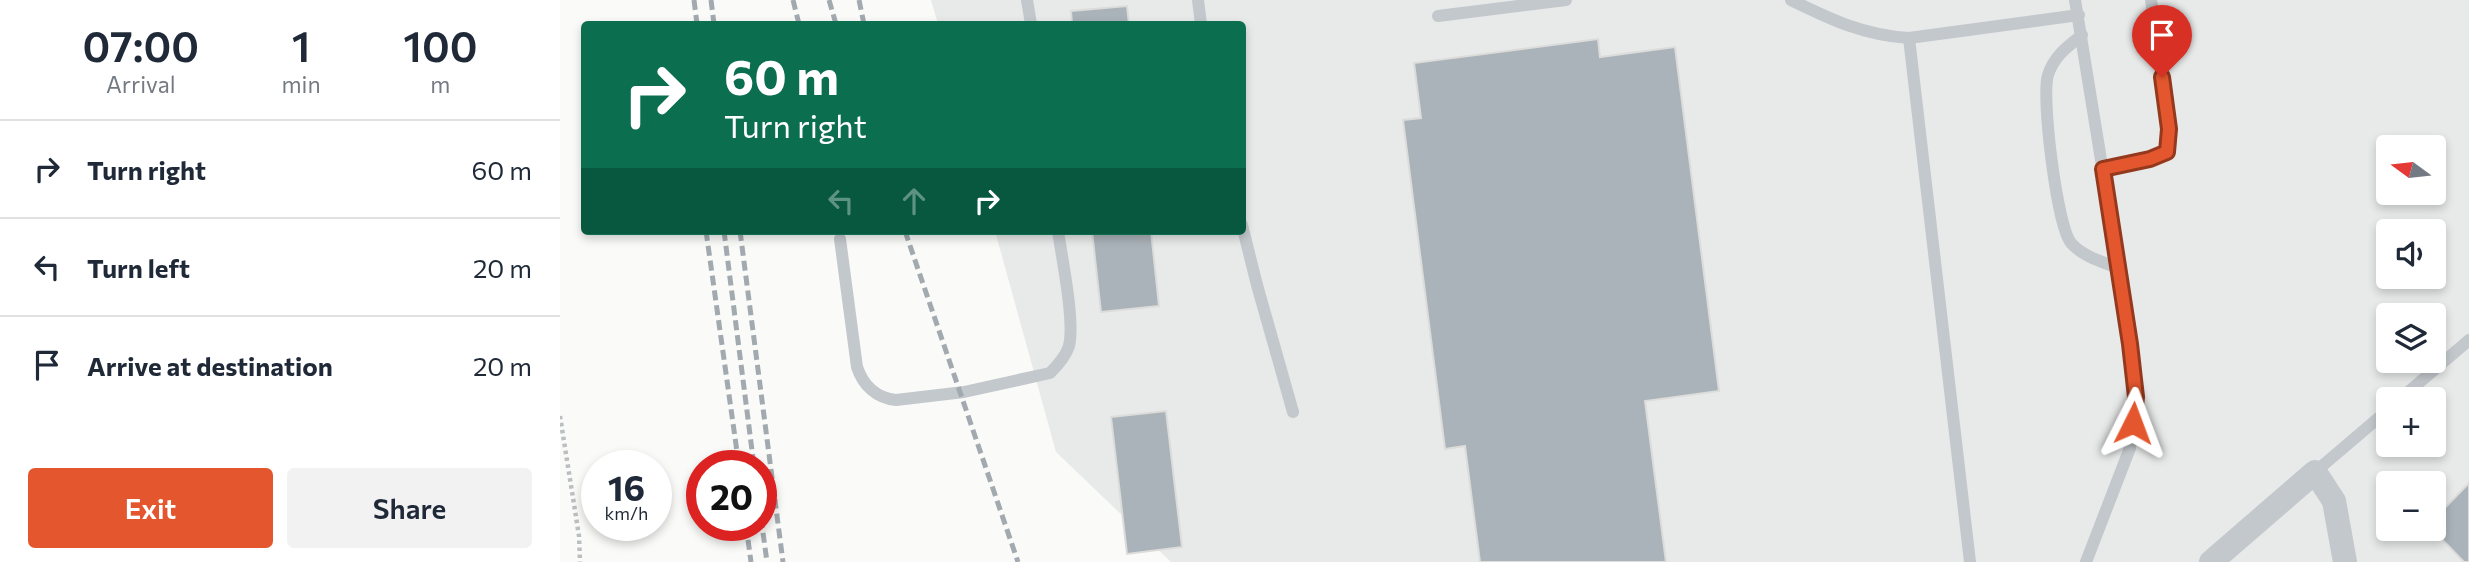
<!DOCTYPE html>
<html lang="en">
<head>
<meta charset="utf-8">
<style>
	:root { --surface:#fff; --page:#f2f2f3; --text:#1f2937; --muted:#747a83; --line:#e0e1e3; --accent:#e4572e }
	body { margin:0; font-family:Commissioner,sans-serif; background:var(--page); color:var(--text); height:100vh; display:flex; flex-direction:column; font-size:26px; white-space:nowrap }
	* { box-sizing:border-box; margin:0 }
	p { font-size:23px; color:var(--muted) }
	.icon { flex:none; width:38px; height:38px; fill:none; stroke:currentColor; stroke-width:2; stroke-linecap:round; stroke-linejoin:round }
	.map { position:relative; flex:1; overflow:hidden }
	.side { display:flex; flex-direction:column; background:var(--surface); width:560px }
	.side>* { flex:none }
	.top-card { position:absolute; left:21px; top:21px; width:665px; height:214px; border-radius:7px; box-shadow:0 4px 10px #0003; background:#0b6e4f; color:#fff; overflow:hidden }
	.needle { width:46px; rotate:285deg }
	.controls { position:absolute; left:1816px; top:135px; display:grid; gap:14px }
	.controls a { display:grid; place-items:center; width:70px; height:70px; border-radius:7px; background:var(--surface); box-shadow:0 4px 10px #0003; font-size:35px }
	.speed { position:absolute; left:21px; top:450px; display:flex; gap:14px; font-size:35px; font-weight:700; text-align:center }
	.speed>* { display:grid; place-content:center; width:91px; height:91px; border-radius:50%; background:var(--surface); box-shadow:0 4px 10px #0003; line-height:1 }
	.speed small { font-size:18px; font-weight:400 }
	.speed .limit { border:10px solid #d22; background:#fff; color:#111 }
	.pin { position:absolute; display:grid; place-items:center; width:60px; height:60px; color:#fff; margin:-72px -30px; border-radius:50% 50% 50% 0; rotate:-45deg; box-shadow:0 0 7px #0007 }
	.pin .icon { rotate:45deg }
	.me { position:absolute; width:77px; margin:-38px; rotate:3deg; stroke-linejoin:round; filter:drop-shadow(0 0 5px #0008) }
	.turn { display:flex; align-items:center; gap:24px; height:147px; padding:0 28px; font-size:32px }
	.turn .icon { width:91px; height:91px; stroke-width:2.5 }
	.turn b { display:block; font-size:49px; line-height:60px }
	.lanes { display:flex; align-items:center; height:66px; padding:0 28px; background:#0003; justify-content:center; gap:35px; direction:ltr }
	.lanes .off { opacity:.35 }
	.eta { display:flex; justify-content:space-evenly; align-items:center; height:119px; text-align:center }
	.eta b { font-size:42px; font-weight:600; line-height:49px }
	.button { display:flex; gap:14px; margin-top:auto; padding:14px 28px }
	.button a { flex:1; height:80px; border-radius:7px; background:var(--accent); color:#fff; font-size:28px; font-weight:600; line-height:80px; text-align:center }
	.button a+a { background:var(--page); color:var(--text) }
	ul { padding:0; list-style:none }
	li { display:flex; align-items:center; gap:21px; height:98px; padding:0 28px; border-top:2px solid var(--line) }
	li div { flex:1 }
	li b { display:block; font-size:26px }
	li em { font-style:normal }
	main { display:flex; flex:1; min-height:0 }
	.map>svg:first-child { display:block }
</style>
</head>
<body>
<main>
<section class="side">
<div class="eta">
<div><b>07:00</b><p>Arrival</p></div>
<div><b>1</b><p>min</p></div>
<div><b>100</b><p>m</p></div>
</div>
<ul>
<li><svg class="icon" aria-label="right" viewBox="0 0 24 24"><path d="M7 20v-9h11M14 6l5 5-5 5"/></svg><div><b>Turn right</b></div><em>60 m</em></li>
<li><svg class="icon" aria-label="left" viewBox="0 0 24 24"><path d="M17 20v-9H6M10 6l-5 5 5 5"/></svg><div><b>Turn left</b></div><em>20 m</em></li>
<li><svg class="icon" aria-label="arrive" viewBox="0 0 24 24"><path d="M6 21V4h12l-3 4 3 4H6"/></svg><div><b>Arrive at destination</b></div><em>20 m</em></li>
</ul>
<div class="button"><a>Exit</a><a>Share</a></div>
</section>
<div class="map">
<svg width="1909" height="562" viewBox="0 0 1909 562">
	<rect width="100%" height="100%" fill="#fafaf8"/>
	<!-- built -->
	<path fill="#e8e9e9" fill-rule="evenodd" d="M371,0h1538v562h-1298l-115,-110 -61,-221h247v-207h-304zM1829,147h45v45h-45zM1829,231h45v45h-45zM1829,315h45v45h-45zM1829,399h45v45h-45zM1829,483h45v45h-45z"/>
	<!-- building -->
	<g fill="#aab3b9" stroke="#dcdcda" stroke-width="2">
		<path d="M567,6l2,18h-57l-1,-13z"/>
		<path d="M1038,39l2,18 75,-10 44,344 -74,10 21,161h-186l-15,-116 -20,3 -42,-329 18,-2 -7,-55z"/>
		<path d="M532,231h59l8,75 -58,6z"/>
		<path d="M606,411l16,136 -55,7 -16,-137z"/>
		<path d="M1909,483v79h-5l-33,-34h3v-9z"/>
	</g>
	<g fill="none" stroke-linecap="round" stroke-linejoin="round">
		<!-- path -->
		<path stroke="#bbbfc2" stroke-width="4.5" stroke-dasharray="3.5 3.5" stroke-linecap="butt" d="M0,416l19,120 1,26"/>
		<!-- service -->
		<g stroke="#c3c8cc" stroke-width="12">
			<path d="M467,0l4,24"/>
			<path d="M638,0l3,24"/>
			<path d="M1231,0c41,20 72,35 118,38l170,-23"/>
			<path d="M1515,0l56,344 5,53 -6,51 -44,114"/>
			<path d="M878,16l128,-16"/>
			<path d="M1522,35c-15,12 -28,21 -34,40 -7,21 9,151 23,168 11,13 32,19 47,25"/>
			<path d="M1349,38l61,524"/>
			<path d="M1543,169l47,-10 17,-7 2,-23 -18,-129"/>
			<path d="M682,225l15,60 36,127"/>
			<path d="M280,239l17,128c6,18 19,31 39,33l68,-8 86,-19c8,-8 16,-17 19,-27 6,-25 -7,-87 -11,-115"/>
			<path d="M1840,399l69,-59"/>
			<path d="M1755,472l74,-63"/>
		</g>
		<!-- minor -->
		<path stroke="#c3c8cc" stroke-width="24" d="M1651,562l104,-90 19,29 11,61"/>
		<!-- rail -->
		<g stroke="#a2aab0" stroke-width="5" stroke-dasharray="10 5" stroke-linecap="butt">
			<path d="M134,0l3,24"/>
			<path d="M151,0l3,24"/>
			<path d="M233,0l6,24"/>
			<path d="M269,0l7,24"/>
			<path d="M299,0l5,24"/>
			<path d="M146,231l33,235"/>
			<path d="M164,231l30,235"/>
			<path d="M180,231l43,331"/>
			<path d="M345,231l113,331"/>
			<path d="M201,518l6,44"/>
			<path d="M186,525l5,37"/>
		</g>
	</g>
	<g fill="none" stroke-linecap="round" stroke-linejoin="round">
		<!-- route casing -->
		<g stroke="#94391e" stroke-width="18">
			<path id="route" d="M1573,423l3,-26 -6,-53 -27,-175 47,-10 17,-7 2,-23 -7,-52"/>
		</g>
		<!-- route -->
		<use href="#route" stroke="#e4572e" stroke-width="12"/>
	</g>
</svg>
<div class="controls">
<a><svg class="needle" viewBox="-14 -14 28 28"><path d="M0-13l5 13h-10z" fill="#e53935"/><path d="M0 13l5-13h-10z" fill="#747a83"/></svg></a>
<a><svg class="icon" aria-label="sound" viewBox="0 0 24 24"><path d="M4 9h4l5-4v14l-5-4H4zM17 9q2 3 0 6"/></svg></a>
<a><svg class="icon" aria-label="layers" viewBox="0 0 24 24"><path d="M12 4l9 5-9 5-9-5zM3 14l9 5 9-5"/></svg></a>
<a>+</a>
<a>−</a>
</div>
<div class="speed"><div>16<small>km/h</small></div><div class="limit">20</div></div>
<div class="pin" style="left:1602px;top:77px;background:#d93025"><svg class="icon" aria-label="arrive" viewBox="0 0 24 24"><path d="M6 21V4h12l-3 4 3 4H6"/></svg></div>
<svg class="me" style="left:1573px;top:423px" viewBox="-20 -20 40 40"><path d="M0-17L14 15 0 8-14 15z" fill="#e4572e" stroke="#fff" stroke-width="4"/></svg>
<div class="top-card">
<div class="turn"><svg class="icon" aria-label="right" viewBox="0 0 24 24"><path d="M7 20v-9h11M14 6l5 5-5 5"/></svg><div><b>60 m</b>Turn right</div></div>
<div class="lanes"><svg class="icon off" aria-label="left" viewBox="0 0 24 24"><path d="M17 20v-9H6M10 6l-5 5 5 5"/></svg><svg class="icon off" aria-label="ahead" viewBox="0 0 24 24"><path d="M12 20V5M6 11l6-6 6 6"/></svg><svg class="icon" aria-label="right" viewBox="0 0 24 24"><path d="M7 20v-9h11M14 6l5 5-5 5"/></svg></div>
</div>
</div>
</main>
</body>
</html>
